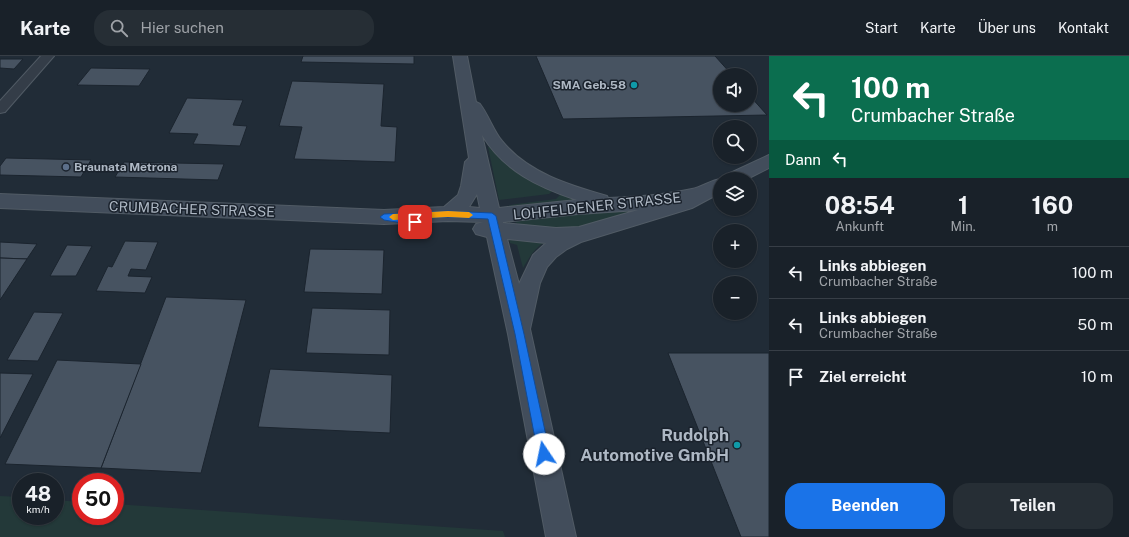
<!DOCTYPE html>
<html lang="de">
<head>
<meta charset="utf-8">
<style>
	:root { --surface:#192129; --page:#262e35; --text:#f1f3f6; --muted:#9fa3a8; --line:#373e46; --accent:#1a73e8 }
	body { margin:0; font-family:"Public Sans",sans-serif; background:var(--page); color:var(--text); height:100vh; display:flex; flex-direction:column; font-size:15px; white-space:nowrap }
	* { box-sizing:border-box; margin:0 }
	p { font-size:13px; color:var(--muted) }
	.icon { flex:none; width:22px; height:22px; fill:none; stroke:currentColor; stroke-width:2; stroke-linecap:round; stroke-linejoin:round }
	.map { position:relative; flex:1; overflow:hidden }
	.drawer { display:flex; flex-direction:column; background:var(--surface); width:360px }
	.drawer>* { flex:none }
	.top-card { background:#0b6e4f; color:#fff; overflow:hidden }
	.tools { position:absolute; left:713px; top:12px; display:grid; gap:8px }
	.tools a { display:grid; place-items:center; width:44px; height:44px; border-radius:50%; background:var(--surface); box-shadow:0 1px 3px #0004,0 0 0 1px var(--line); font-size:20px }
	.speed { position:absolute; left:12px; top:417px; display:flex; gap:8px; font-size:20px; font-weight:700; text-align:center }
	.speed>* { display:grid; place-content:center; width:52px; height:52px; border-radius:50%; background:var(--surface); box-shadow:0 1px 3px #0004,0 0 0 1px var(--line); line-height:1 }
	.speed small { font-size:10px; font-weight:400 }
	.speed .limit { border:6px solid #d22; background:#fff; color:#111 }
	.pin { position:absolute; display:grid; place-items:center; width:34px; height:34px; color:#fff; margin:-17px; border-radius:8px; box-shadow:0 2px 6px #0006 }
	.me { position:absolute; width:44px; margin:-22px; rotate:349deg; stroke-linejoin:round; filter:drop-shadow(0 0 3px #0008) }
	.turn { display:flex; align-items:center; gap:14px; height:84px; padding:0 16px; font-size:18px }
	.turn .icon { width:52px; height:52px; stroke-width:2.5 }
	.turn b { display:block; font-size:28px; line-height:34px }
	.then { display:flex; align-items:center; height:38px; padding:0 16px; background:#0003; gap:8px; font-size:15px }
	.eta { display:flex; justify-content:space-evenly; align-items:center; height:68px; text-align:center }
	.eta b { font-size:24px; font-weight:700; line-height:28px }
	.button { display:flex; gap:8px; margin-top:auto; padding:8px 16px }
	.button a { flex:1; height:46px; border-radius:16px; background:var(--accent); color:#fff; font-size:16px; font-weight:700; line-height:46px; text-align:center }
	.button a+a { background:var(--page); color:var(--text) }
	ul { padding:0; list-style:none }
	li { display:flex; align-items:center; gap:12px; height:52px; padding:0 16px; border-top:1px solid var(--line) }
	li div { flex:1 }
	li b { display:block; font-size:15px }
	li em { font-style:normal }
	header { display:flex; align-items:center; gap:24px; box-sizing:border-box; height:56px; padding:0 20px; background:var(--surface); border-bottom:1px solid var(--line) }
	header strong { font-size:19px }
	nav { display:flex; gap:22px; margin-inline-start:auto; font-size:14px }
	.search { width:280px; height:36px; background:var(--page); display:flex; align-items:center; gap:10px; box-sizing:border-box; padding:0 14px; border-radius:16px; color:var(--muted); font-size:15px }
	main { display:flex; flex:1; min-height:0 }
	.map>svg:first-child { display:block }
</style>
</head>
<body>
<header>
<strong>Karte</strong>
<div class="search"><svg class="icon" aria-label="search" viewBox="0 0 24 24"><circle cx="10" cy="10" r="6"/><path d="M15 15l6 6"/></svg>Hier suchen</div>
<nav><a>Start</a><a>Karte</a><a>Über uns</a><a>Kontakt</a></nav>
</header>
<main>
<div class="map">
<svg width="769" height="481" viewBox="0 0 769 481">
	<rect width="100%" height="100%" fill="#212c37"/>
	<!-- green -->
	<g fill="#233939">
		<path d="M492,90l62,44 -5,4 -50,6 -11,-53z"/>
		<path d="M561,138l12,4 3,3 -70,8 -3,-2 13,-3 40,-5z"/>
		<path d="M632,154l3,2 -61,17 -13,1 -39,-5 -7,-3 41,-7z"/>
		<path d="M509,182l34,4v1c-10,7 -14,15 -20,25l-6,-23 -7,-2z"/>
		<path d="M0,440l21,1v19h34v-16l26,2v14h34v-12l388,27 2,6h-505z"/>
	</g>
	<!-- building -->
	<g fill="#475361" stroke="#1b242e">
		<path d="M303,0h111v8l-113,-2z"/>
		<path d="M536,0h179l17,19h-12v30h30v-9l17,19 -204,4z"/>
		<path d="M0,3h23l-9,10 -14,-1z"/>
		<path d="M91,12l59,1 -11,17 -62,-1z"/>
		<path d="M292,25l92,3 -3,42 16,1 -2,35 -101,-3 8,-32 -23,-1z"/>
		<path d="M187,42l56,2 -10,25 14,1 -7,20 -47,-2 5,-10 -29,-1z"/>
		<path d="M6,102l85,2 -10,17 -81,-2v-9z"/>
		<path d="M124,106l100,2 -6,16 -103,-3z"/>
		<path d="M125,185l33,1 -12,28 -15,-1 -3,7 24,1 -7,16 -49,-2 12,-25 4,1z"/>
		<path d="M0,186l37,2 -10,15 -27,-1z"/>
		<path d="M67,189l25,1 -16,30h-26z"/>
		<path d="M310,193l74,1 -2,44 -78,-2z"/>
		<path d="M0,202l27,1 -27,41z"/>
		<path d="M166,241l80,3 -45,173 -100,-5z"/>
		<path d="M312,252l78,2 -1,45 -83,-2z"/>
		<path d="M34,256l29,1 -25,48 -31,-1z"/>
		<path d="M668,297h101v184h-28z"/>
		<path d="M57,304l84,4 -40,104 -96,-4z"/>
		<path d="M270,313l122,6 -2,58 -132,-6z"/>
		<path d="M0,317l33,1 -33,64z"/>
	</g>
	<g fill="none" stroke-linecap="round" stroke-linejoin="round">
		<!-- street casing -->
		<g stroke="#515b65" stroke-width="2">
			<path id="street" d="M41,0h13l-49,56 -5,1v-12z"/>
		</g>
		<!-- secondary casing -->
		<g stroke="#515b65" stroke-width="2">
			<g id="secondary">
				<path d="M453,0h14l9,46 4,2c9,12 13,26 22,37 26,32 67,44 105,55l1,2c29,-1 55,-3 84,-9 10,-2 19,-9 29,-10l-1,14 -28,15 -111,34 -14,7 -11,8 -9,10 -7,16 -10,46 46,208h-30l-38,-203 -21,-97 -11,-3 -3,-5 3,-5 7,-2 -35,-1 -64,3 -384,-16v-14l384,16 60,-3 14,-12 3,-9 4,-24 4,-4zM482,79c22,36 56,52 95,65l-78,8zM477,138l3,14 -11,-1zM638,154l-59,17 -23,1 -53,-5v-1l75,-8zM507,183l39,4 -13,12 -14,29z"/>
				<path d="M769,99v13l-22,11h-24l3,-4z"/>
			</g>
		</g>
		<!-- street -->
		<use href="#street" fill="#343d48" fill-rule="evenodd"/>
		<!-- secondary -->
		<use href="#secondary" fill="#424d5b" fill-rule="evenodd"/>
	</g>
	<!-- route -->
	<path fill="#1a73e8" stroke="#114b97" d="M448,155l44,2 4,3 28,118 26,120 -2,5 -4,1 -4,-1 -2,-5 -23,-120 -27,-115 -40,-2 -37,2 7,1v5h-3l-31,-5 -4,-3 4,-3z"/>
	<!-- slow -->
	<path fill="#f59e0b" d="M448,155l21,1 4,3 -4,3 -21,-1 -55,3 -4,-3 4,-3z"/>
	<!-- markers -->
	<g fill="#0f9aa8" stroke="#1a222c" stroke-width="1.5">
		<circle cx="634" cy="29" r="4"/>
		<circle cx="737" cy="389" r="4"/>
	</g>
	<circle fill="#5c6f8a" stroke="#1a222c" stroke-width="1.5" cx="66" cy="111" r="4"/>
	<g text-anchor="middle" stroke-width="3" stroke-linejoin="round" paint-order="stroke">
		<!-- far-poi labels -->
		<g font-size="12" font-weight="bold" fill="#aeb8c4" stroke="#1a222c" text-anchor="end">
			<text x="626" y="33">SMA Geb.58</text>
			<text x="74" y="115" text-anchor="start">Braunata Metrona</text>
		</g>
		<!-- street labels -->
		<g font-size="14" fill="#aeb8c4" stroke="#1a222c">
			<text transform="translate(597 150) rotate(-6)" y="5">LOHFELDENER STRASSE</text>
			<text transform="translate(192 153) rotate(2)" y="5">CRUMBACHER STRASSE</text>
		</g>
		<!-- near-poi labels -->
		<g font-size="17" font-weight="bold" fill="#aeb8c4" stroke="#1a222c" text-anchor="end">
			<text x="729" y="385">Rudolph<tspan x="729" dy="20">Automotive GmbH</tspan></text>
		</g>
	</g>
</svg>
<div class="tools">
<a><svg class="icon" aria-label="sound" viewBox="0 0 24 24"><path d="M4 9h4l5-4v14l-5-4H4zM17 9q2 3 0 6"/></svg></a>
<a><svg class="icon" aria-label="search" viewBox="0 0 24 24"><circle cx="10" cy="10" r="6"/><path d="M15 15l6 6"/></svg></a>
<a><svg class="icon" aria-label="layers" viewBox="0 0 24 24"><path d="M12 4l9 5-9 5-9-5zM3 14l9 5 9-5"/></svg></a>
<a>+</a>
<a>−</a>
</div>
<div class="speed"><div>48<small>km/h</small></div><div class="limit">50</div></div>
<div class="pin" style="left:415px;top:166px;background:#d93025"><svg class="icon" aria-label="arrive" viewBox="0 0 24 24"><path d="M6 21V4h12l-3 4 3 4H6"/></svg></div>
<svg class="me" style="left:544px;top:398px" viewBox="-20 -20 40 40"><circle r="19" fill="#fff"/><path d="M0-13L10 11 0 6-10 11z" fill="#1a73e8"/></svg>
</div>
<section class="drawer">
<div class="top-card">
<div class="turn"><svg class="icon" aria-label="left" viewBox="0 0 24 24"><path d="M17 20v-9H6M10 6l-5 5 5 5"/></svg><div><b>100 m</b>Crumbacher Straße</div></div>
<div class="then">Dann<svg class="icon" aria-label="left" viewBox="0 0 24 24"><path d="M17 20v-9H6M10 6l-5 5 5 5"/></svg></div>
</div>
<div class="eta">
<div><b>08:54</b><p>Ankunft</p></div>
<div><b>1</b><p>Min.</p></div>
<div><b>160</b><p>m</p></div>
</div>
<ul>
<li><svg class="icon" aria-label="left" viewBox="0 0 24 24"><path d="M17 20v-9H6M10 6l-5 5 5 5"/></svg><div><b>Links abbiegen</b><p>Crumbacher Straße</p></div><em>100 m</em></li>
<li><svg class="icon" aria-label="left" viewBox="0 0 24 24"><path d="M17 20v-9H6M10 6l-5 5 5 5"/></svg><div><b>Links abbiegen</b><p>Crumbacher Straße</p></div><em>50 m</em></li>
<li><svg class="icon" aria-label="arrive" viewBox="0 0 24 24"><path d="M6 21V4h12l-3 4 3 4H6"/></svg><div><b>Ziel erreicht</b></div><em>10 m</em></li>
</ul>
<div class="button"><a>Beenden</a><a>Teilen</a></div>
</section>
</main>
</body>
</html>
